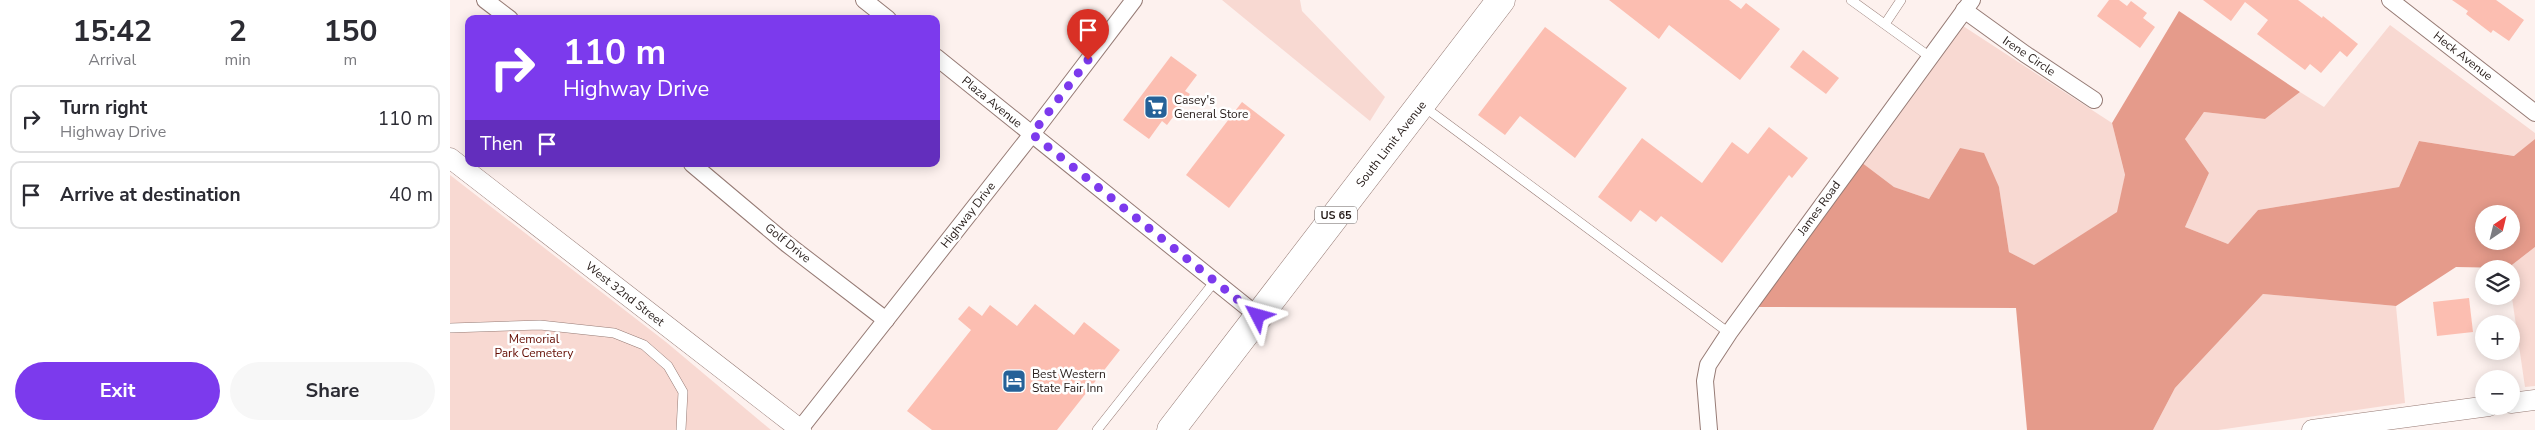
<!DOCTYPE html>
<html lang="en">
<head>
<meta charset="utf-8">
<style>
	:root { --surface:#fff; --page:#f7f7f7; --text:#2b2b33; --muted:#7c7c81; --line:#e1e1e2; --accent:#7c3aed }
	body { margin:0; font-family:"Nunito Sans",sans-serif; background:var(--page); color:var(--text); height:100vh; display:flex; flex-direction:column; font-size:19px; white-space:nowrap }
	* { box-sizing:border-box; margin:0 }
	p { font-size:16px; color:var(--muted) }
	.icon { flex:none; width:28px; height:28px; fill:none; stroke:currentColor; stroke-width:2; stroke-linecap:round; stroke-linejoin:round }
	.map { position:relative; flex:1; overflow:hidden }
	.panel { display:flex; flex-direction:column; background:var(--surface); width:450px }
	.panel>* { flex:none }
	.top-card { position:absolute; left:15px; top:15px; width:475px; height:152px; border-radius:10px; box-shadow:0 2px 12px #0003; background:#7c3aed; color:#fff; overflow:hidden }
	.needle { width:32px; rotate:35deg }
	.buttons { position:absolute; left:2025px; top:205px; display:grid; gap:10px }
	.buttons a { display:grid; place-items:center; width:45px; height:45px; border-radius:50%; background:var(--surface); box-shadow:0 2px 12px #0003; font-size:25px }
	.pin { position:absolute; display:grid; place-items:center; width:42px; height:42px; color:#fff; margin:-51px -21px; border-radius:50% 50% 50% 0; rotate:-45deg; box-shadow:0 0 5px #0007 }
	.pin .icon { rotate:45deg }
	.me { position:absolute; width:55px; margin:-28px; rotate:309deg; stroke-linejoin:round; filter:drop-shadow(0 0 4px #0008) }
	.turn { display:flex; align-items:center; gap:18px; height:105px; padding:0 15px; font-size:22px }
	.turn .icon { width:65px; height:65px; stroke-width:2.5 }
	.turn b { display:block; font-size:35px; line-height:42px }
	.then { display:flex; align-items:center; height:48px; padding:0 15px; background:#0003; gap:10px; font-size:19px }
	.eta { display:flex; justify-content:space-evenly; align-items:center; height:85px; text-align:center }
	.eta b { font-size:30px; font-weight:700; line-height:35px }
	.primary-button { display:flex; gap:10px; margin-top:auto; padding:10px 15px }
	.primary-button a { flex:1; height:58px; border-radius:30px; background:var(--accent); color:#fff; font-size:20px; font-weight:700; line-height:58px; text-align:center }
	.primary-button a+a { background:var(--page); color:var(--text) }
	ul { padding:0; list-style:none }
	li { display:flex; align-items:center; gap:15px; height:68px; margin:0 10px 8px; padding:0 5px; border:2px solid var(--line); border-radius:10px }
	li div { flex:1 }
	li b { display:block; font-size:19px }
	li em { font-style:normal }
	main { display:flex; flex:1; min-height:0 }
	.map>svg:first-child { display:block }
</style>
</head>
<body>
<main>
<section class="panel">
<div class="eta">
<div><b>15:42</b><p>Arrival</p></div>
<div><b>2</b><p>min</p></div>
<div><b>150</b><p>m</p></div>
</div>
<ul>
<li><svg class="icon" aria-label="right" viewBox="0 0 24 24"><path d="M7 20v-9h11M14 6l5 5-5 5"/></svg><div><b>Turn right</b><p>Highway Drive</p></div><em>110 m</em></li>
<li><svg class="icon" aria-label="arrive" viewBox="0 0 24 24"><path d="M6 21V4h12l-3 4 3 4H6"/></svg><div><b>Arrive at destination</b></div><em>40 m</em></li>
</ul>
<div class="primary-button"><a>Exit</a><a>Share</a></div>
</section>
<div class="map">
<svg width="2085" height="430" viewBox="0 0 2085 430">
	<rect width="100%" height="100%" fill="#fdf1ee"/>
	<!-- green -->
	<g fill="#f8d9d2">
		<path d="M772,0h78l2,11 83,86 -15,24z"/>
		<path d="M1940,25l145,108v6l-20,17 -96,-15 -20,46 -141,23 -30,34 -43,-17 24,-54 -24,-34 19,-27 61,7 35,-27 24,15z"/>
		<path d="M1513,26l149,97 13,53 -7,36 -84,53 -25,-13 -10,-65 -39,-39 -31,51 -35,-12 -33,-25z"/>
		<path d="M0,175l216,167 105,88h-321z"/>
		<path d="M2085,247v139l-10,1 -14,-96v-22l-3,-1z"/>
		<path d="M1813,294l133,12 9,97 -187,27h-65l22,-42z"/>
	</g>
	<!-- forest -->
	<path fill="#e59b8b" fill-rule="evenodd" d="M1729,11l121,81 -35,27 -61,-7 -19,27 24,34 -24,54 43,17 30,-34 141,-23 20,-46 95,15 21,-17v108l-27,21 -52,-1 -60,39 -133,-12 -88,94 -22,42h-126l-11,-122 -266,-1 111,-145 33,25 35,12 31,-51 24,5 15,34 10,65 25,13 83,-53 8,-37 -13,-52zM2034,214h27v27h-27z"/>
	<!-- building -->
	<g fill="#fcbeb1">
		<path d="M1159,0h120l12,9 5,-6 34,26 -40,51 -71,-55 -10,14z"/>
		<path d="M1659,0h10l8,6 4,-5 16,12 -4,5 12,9 -15,21 -43,-32z"/>
		<path d="M1753,0h95l24,18 1,-2 35,28 -11,13 -7,-6 -19,22 -11,-9 -5,6 -48,-36 11,-14 -23,-18 -14,19z"/>
		<path d="M2002,0h44l28,20 -15,21 -16,-11 -2,3 -25,-19 2,-3z"/>
		<path d="M1095,27l82,61 -52,70 -55,-42 -15,19 -27,-20z"/>
		<path d="M1353,50l36,28 -13,16 -36,-27z"/>
		<path d="M721,56l26,19 -12,16 5,3 -23,31 -5,-4 -13,18 -26,-19z"/>
		<path d="M792,102l43,33 -56,73 -43,-33z"/>
		<path d="M1319,127l39,31 -16,20 -3,-3 -67,88 -61,-47 -5,6 -16,-12 -9,12 -33,-25 44,-59 60,45 30,-41 16,12z"/>
		<path d="M2019,298l4,34 -36,4 -4,-34z"/>
		<path d="M585,304l39,31 10,-13 36,28 -63,80h-125l-25,-19 64,-81 -13,-11 11,-13 13,10 8,-11 27,21z"/>
	</g>
	<g fill="none" stroke-linecap="round" stroke-linejoin="round">
		<!-- service casing -->
		<g stroke="#967b75" stroke-width="10">
			<g id="service">
				<path d="M1401,0l79,57"/>
				<path d="M1435,24l16,-24"/>
				<path d="M973,106l306,227"/>
				<path d="M0,328l90,-3 74,8 30,12 24,21 15,26 -2,38"/>
				<path d="M647,430l118,-149"/>
			</g>
		</g>
		<!-- minor casing -->
		<g stroke="#967b75" stroke-width="18">
			<g id="minor">
				<path d="M35,0l25,19"/>
				<path d="M414,0l24,19"/>
				<path d="M1940,0l145,113"/>
				<path d="M1514,10l61,44 69,46"/>
				<path d="M486,57l322,259"/>
				<path d="M242,164l95,80 99,76"/>
				<path d="M350,429l232,-295 102,-134"/>
				<path d="M1259,430l-4,-49 3,-16 21,-32 243,-333"/>
			</g>
		</g>
		<!-- tertiary casing -->
		<g stroke="#967b75" stroke-width="21">
			<g id="tertiary">
				<path d="M0,158l351,272"/>
				<path d="M2061,403l24,-3"/>
				<path d="M1862,430l177,-24"/>
			</g>
		</g>
		<!-- trunk casing -->
		<g stroke="#967b75" stroke-width="29">
			<path id="trunk" d="M721,430l330,-430"/>
		</g>
		<!-- service -->
		<use href="#service" stroke="#fff" stroke-width="9"/>
		<!-- minor -->
		<use href="#minor" stroke="#fff" stroke-width="16"/>
		<!-- tertiary -->
		<use href="#tertiary" stroke="#fff" stroke-width="20"/>
		<!-- trunk -->
		<use href="#trunk" stroke="#fff" stroke-width="28"/>
	</g>
	<g fill="none" stroke-linecap="round" stroke-linejoin="round">
		<!-- route -->
		<path stroke="#7c3aed" stroke-width="9" stroke-dasharray="0 16.2" d="M638,60l-56,74 226,182"/>
	</g>
	<!-- icons -->
	<defs>
		<g id="supermarket-square" transform="scale(1.25)"><rect x="-9" y="-9" width="18" height="18" rx="4" fill="#256198" stroke="#fff"/><path d="M-6-5.5h2.5l.6 2H6L4.5 2H-2.5L-4.4-4H-6ZM-1.5 3.2a1.3 1.3 0 1 0 .1 0ZM3 3.2a1.3 1.3 0 1 0 .1 0Z" fill="#fff"/></g>
		<g id="hotel-square" transform="scale(1.25)"><rect x="-9" y="-9" width="18" height="18" rx="4" fill="#256198" stroke="#fff"/><path d="M-6-4.5h1.5V1H6V5H4.5V3h-9V5H-6ZM-4 0a1.8 1.8 0 1 1 3.6 0ZM.5 0V-2.5h3Q6-2.5 6 0Z" fill="#fff"/></g>
	</defs>
	<g fill-rule="evenodd">
		<use href="#supermarket-square" x="706" y="107"/>
		<use href="#hotel-square" x="564" y="381"/>
	</g>
	<g text-anchor="middle" stroke-width="5" stroke-linejoin="round" paint-order="stroke">
		<!-- shield labels -->
		<rect fill="#fff" stroke="#665f5d" stroke-width="1" x="865" y="206.5" width="42" height="17" rx="4"/>
		<g font-size="11" font-weight="bold" fill="#251b18">
			<text x="886" y="219">US 65</text>
		</g>
		<!-- street labels -->
		<g font-size="12" fill="#251b18" stroke="#fff">
			<text transform="translate(1579 56) rotate(34)" y="4">Irene Circle</text>
			<text transform="translate(2013 56) rotate(38)" y="4">Heck Avenue</text>
			<text transform="translate(542 102) rotate(39)" y="4">Plaza Avenue</text>
			<text transform="translate(941 144) rotate(-52)" y="4">South Limit Avenue</text>
			<text transform="translate(1369 208) rotate(-54)" y="4">James Road</text>
			<text transform="translate(518 215) rotate(-52)" y="4">Highway Drive</text>
			<text transform="translate(338 243) rotate(39)" y="4">Golf Drive</text>
			<text transform="translate(175 294) rotate(38)" y="4">West 32nd Street</text>
		</g>
		<!-- poi labels -->
		<g font-size="12" fill="#251b18" stroke="#fff" text-anchor="start">
			<text x="724" y="104">Casey's<tspan x="724" dy="14">General Store</tspan></text>
			<text x="582" y="378">Best Western<tspan x="582" dy="14">State Fair Inn</tspan></text>
		</g>
		<!-- park labels -->
		<g font-size="12" fill="#630b00" stroke="#fff">
			<text x="84" y="343">Memorial<tspan x="84" dy="14">Park Cemetery</tspan></text>
		</g>
	</g>
</svg>
<div class="buttons">
<a><svg class="needle" viewBox="-14 -14 28 28"><path d="M0-13l5 13h-10z" fill="#e53935"/><path d="M0 13l5-13h-10z" fill="#7c7c81"/></svg></a>
<a><svg class="icon" aria-label="layers" viewBox="0 0 24 24"><path d="M12 4l9 5-9 5-9-5zM3 14l9 5 9-5"/></svg></a>
<a>+</a>
<a>−</a>
</div>
<div class="pin" style="left:638px;top:60px;background:#d93025"><svg class="icon" aria-label="arrive" viewBox="0 0 24 24"><path d="M6 21V4h12l-3 4 3 4H6"/></svg></div>
<svg class="me" style="left:808px;top:316px" viewBox="-20 -20 40 40"><path d="M0-17L14 15 0 8-14 15z" fill="#7c3aed" stroke="#fff" stroke-width="4"/></svg>
<div class="top-card">
<div class="turn"><svg class="icon" aria-label="right" viewBox="0 0 24 24"><path d="M7 20v-9h11M14 6l5 5-5 5"/></svg><div><b>110 m</b>Highway Drive</div></div>
<div class="then">Then<svg class="icon" aria-label="arrive" viewBox="0 0 24 24"><path d="M6 21V4h12l-3 4 3 4H6"/></svg></div>
</div>
</div>
</main>
</body>
</html>
